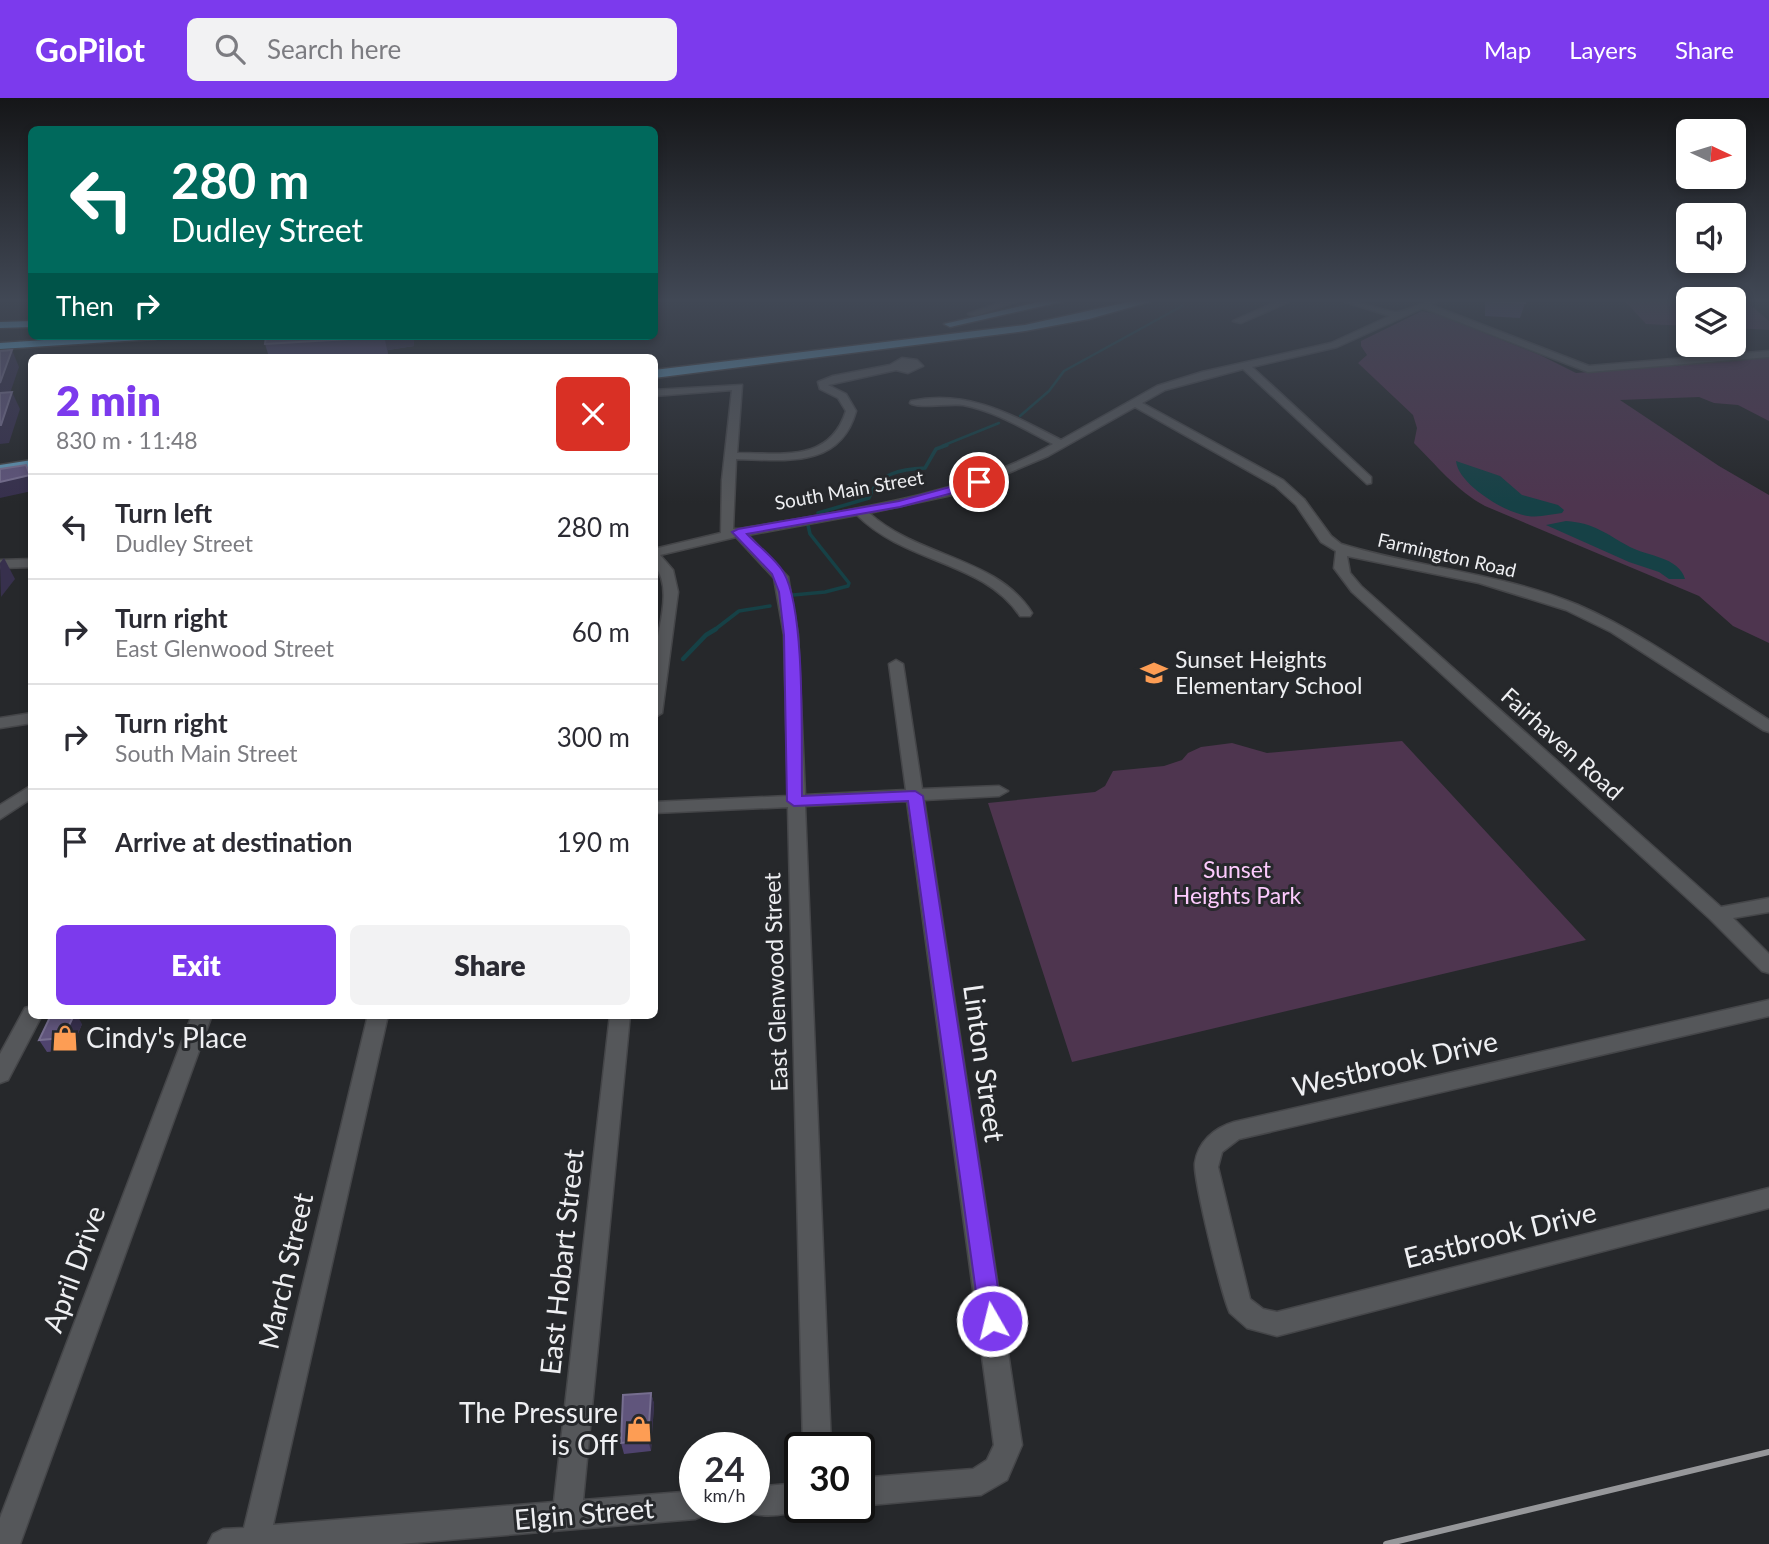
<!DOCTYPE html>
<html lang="en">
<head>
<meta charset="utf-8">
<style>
	:root { --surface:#fff; --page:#f2f2f3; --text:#2b2b33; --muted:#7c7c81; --line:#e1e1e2; --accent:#7c3aed }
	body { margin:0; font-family:Lato,sans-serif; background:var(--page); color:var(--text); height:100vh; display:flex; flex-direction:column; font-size:26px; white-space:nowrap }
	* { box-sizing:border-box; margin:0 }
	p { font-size:23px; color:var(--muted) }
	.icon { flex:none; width:38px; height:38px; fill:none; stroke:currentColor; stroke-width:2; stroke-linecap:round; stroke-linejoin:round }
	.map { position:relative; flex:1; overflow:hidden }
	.panel { position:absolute; left:28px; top:256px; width:630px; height:665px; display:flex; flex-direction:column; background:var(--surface); border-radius:10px; box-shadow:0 4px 10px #0003 }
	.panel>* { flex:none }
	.guide { position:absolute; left:28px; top:28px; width:630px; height:214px; border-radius:10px; box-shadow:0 4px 10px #0003; background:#00695c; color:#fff; overflow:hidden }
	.needle { width:46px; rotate:94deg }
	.fabs { position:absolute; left:1676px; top:21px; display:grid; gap:14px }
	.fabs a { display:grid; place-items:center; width:70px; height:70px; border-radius:10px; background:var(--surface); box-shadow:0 4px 10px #0003; font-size:35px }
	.speed { position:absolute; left:679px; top:1334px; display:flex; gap:14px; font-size:35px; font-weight:700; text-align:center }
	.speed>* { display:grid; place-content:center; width:91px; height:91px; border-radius:50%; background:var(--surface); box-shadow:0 4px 10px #0003; line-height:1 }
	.speed small { font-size:18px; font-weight:400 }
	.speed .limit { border:4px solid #111; border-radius:10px; background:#fff; color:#111 }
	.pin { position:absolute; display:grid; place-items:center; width:60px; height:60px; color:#fff; margin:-30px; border:4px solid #fff; border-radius:50%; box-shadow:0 2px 7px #0007 }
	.me { position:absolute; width:77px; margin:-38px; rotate:352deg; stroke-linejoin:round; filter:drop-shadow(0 0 5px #0008) }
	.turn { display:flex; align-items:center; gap:24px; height:147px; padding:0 28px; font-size:32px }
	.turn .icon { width:91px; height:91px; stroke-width:2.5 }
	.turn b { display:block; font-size:49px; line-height:60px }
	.then { display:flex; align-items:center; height:66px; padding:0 28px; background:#0003; gap:14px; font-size:26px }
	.round { display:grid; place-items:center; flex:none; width:74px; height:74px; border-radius:10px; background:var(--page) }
	.headline { display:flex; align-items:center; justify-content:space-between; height:119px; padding:0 28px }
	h1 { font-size:42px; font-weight:800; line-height:52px; color:var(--accent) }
	.action { display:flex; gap:14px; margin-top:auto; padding:14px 28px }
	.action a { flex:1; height:80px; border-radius:10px; background:var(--accent); color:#fff; font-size:28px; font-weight:800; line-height:80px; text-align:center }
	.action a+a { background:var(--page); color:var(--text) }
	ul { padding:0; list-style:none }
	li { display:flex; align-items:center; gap:21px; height:105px; padding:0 28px; border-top:2px solid var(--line) }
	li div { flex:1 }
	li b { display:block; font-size:26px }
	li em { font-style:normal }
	header { display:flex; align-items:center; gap:42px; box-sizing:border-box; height:98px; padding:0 35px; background:var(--accent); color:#fff }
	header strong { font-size:33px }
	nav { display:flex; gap:38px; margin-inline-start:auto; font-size:24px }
	.search { width:490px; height:63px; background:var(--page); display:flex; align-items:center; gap:18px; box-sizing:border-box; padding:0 24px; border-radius:10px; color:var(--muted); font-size:26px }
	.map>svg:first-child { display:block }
</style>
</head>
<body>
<header>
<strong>GoPilot</strong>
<div class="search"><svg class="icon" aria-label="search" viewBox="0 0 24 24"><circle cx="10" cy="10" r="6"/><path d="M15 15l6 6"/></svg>Search here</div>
<nav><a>Map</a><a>Layers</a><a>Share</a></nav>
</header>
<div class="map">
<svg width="1769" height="1446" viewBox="0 0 1769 1446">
	<rect width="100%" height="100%" fill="#26282b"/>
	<!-- green -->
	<g fill="#4e354f">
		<path d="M1624,202h65v26l-43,-2z"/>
		<path d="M1734,202h11l24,21v9l-35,-2z"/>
		<path d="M1422,213l14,3 104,41 36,18 193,-16v64l-31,-16 -24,-2 -15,-6 -79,3 99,66 50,29v148l-36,-17 -34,-30 -214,-90c-28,-15 -49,-41 -71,-63l3,-15 -4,-13 -55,-52 9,-8 -6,-9v-5z"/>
		<path d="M1402,643l184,199 -514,122 -84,-259 107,-11 10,-6 8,-15 51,-5 18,-6 6,-7 13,-6 31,-4 35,10z"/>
	</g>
	<!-- water -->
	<g fill="#164146">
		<path d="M1456,363l44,15 22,19 36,10 6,5 -2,3c-11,1 -23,5 -34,3 -23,-3 -70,-32 -72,-55z"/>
		<path d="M1566,423c29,2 40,13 64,26 17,9 49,10 55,32h-16l-10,-7 -30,-10 -83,-37z"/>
	</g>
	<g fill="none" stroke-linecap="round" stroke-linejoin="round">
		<!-- stream-far2 -->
		<g stroke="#164146" stroke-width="2.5">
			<path d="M1020,318l29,-25 15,-20 118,-65"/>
			<path d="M942,348l57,-23"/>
		</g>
		<!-- stream-far1 -->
		<g stroke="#164146" stroke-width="3.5">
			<path d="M818,415l51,-15c8,-25 33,-29 56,-30l11,-19 11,-4"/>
			<path d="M793,497l32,-3 23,-6 1,-3 -39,-49 -2,-9"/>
			<path d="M713,533l26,-20 31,-5"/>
		</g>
		<!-- stream -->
		<path stroke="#164146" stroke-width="4.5" d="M683,561l23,-24 10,-6"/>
		<!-- minor casing -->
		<g stroke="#454649" stroke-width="3">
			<g id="minor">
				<path d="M1007,202h14l-45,16 -8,-2z"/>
				<path d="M1280,202h13l-52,23 -8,-2z"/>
				<path d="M1339,202c20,0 36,9 56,12 12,1 28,-12 43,-12l-7,5 158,61 180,-15v6l-181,15 -165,-64 -86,39 -85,20 119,110v6l-4,1 -124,-115 -78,21 -23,13 141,77 21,19 27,37 10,8c77,24 161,29 237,61 67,29 129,76 191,115v12l-6,-2 -152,-98 -45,-22 -87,-27 -132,-27 3,17 11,13 360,321 48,-9v14l-36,6 36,36v19l-7,-2 -52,-52 -358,-327 -18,-24 2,-17 -15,-9 -25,-37 -21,-19 -140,-79 -87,49 -87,37 -92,20c50,45 128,44 163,100l-2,3h-10c-36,-55 -114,-52 -163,-101l-109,20 40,42 10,58 7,160 101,-5 -17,-126 7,-4 7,4 19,125 77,-3 9,5 -9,5 -75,4 98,645 -15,35 -26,15 -122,11v-28l114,-9 14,-9 7,-15 -87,-644 -102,5 26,641h-28l-15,-640 -134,6v-11l134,-6 -4,-161 -10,-57 -38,-41 -76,18 13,15 5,22 -16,121 -8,5c0,-21 -1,-42 1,-62 2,-27 19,-68 -1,-91v-16l67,-16 1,-53 10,-90 -78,6v-6l88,-5 -5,68c44,0 93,10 109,-42l-8,-13 -18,-9 -2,-7 15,-6 57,-11 12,-7 15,2 6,6 -15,7 -12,-3 -68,15 18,9 10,17c-16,58 -71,49 -120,48l-3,70h7c107,-19 217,-31 313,-85 -29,-15 -58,-33 -90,-39 -14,-2 -45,4 -53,-2l1,-2c57,-12 101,14 150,39l96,-54 45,-14 129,-29 59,-27z"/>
				<path d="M32,461v8l-32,1v-8z"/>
				<path d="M32,615v10l-32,5v-10z"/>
				<path d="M32,687v13l-32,21v-14z"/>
				<path d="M1769,902v16l-530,123 -17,13 -4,15 32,132 13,10 14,3 492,-124v20l-492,128 -30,-8 -17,-15c-8,-16 -37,-135 -35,-150 3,-21 19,-35 39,-41z"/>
				<path d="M32,908v9h10l-34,65 -8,3v-29l25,-46z"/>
				<path d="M192,917h20l-192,529h-20v-26z"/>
				<path d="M368,917h20l-115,510 281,-23 56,-487h20l-47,485 112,-9v16h14l-4,8 -10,4 -295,25h-192l5,-10 10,-5 21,-1z"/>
				<path d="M800,1385v24h10c-18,8 -48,12 -66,4l-2,-4h12v-20z"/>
			</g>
		</g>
		<!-- major casing -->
		<g stroke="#454649" stroke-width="3">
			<g id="major">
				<path d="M1047,202h22l-119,27 -6,-3z"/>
				<path d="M1137,202h19l-67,19 -64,12 -371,47v-8l371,-45z"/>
				<path d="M32,362v8l-32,5v-8z"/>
			</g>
		</g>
		<!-- highway casing -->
		<g stroke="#454649" stroke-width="3">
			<g id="highway">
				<path d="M32,223v6l-32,1v-6z"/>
				<path d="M103,238h59l-6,3 -156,10v-6z"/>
			</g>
		</g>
		<!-- minor -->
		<use href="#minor" fill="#55575a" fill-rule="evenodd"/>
		<!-- major -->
		<use href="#major" fill="#6094b2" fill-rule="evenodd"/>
		<!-- highway -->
		<use href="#highway" fill="#67bcec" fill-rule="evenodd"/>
		<!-- rail -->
		<path stroke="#96979a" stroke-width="6" d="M1386,1446l383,-92"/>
	</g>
	<!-- wall -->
	<g fill="#4f436e">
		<path d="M1482,202h43v3l-5,15 -35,-2v-14l-3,-1z"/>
		<path d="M266,238h147l1,10 -26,4v4l-55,3h-64l-4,-13z"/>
		<path d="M82,926l-11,26 -24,2 -8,-12z"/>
		<path d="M651,1295l3,11 -3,47 -27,3 -3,-11z"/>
	</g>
	<!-- shaded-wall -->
	<g fill="#37304d">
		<path d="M384,238h29l1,10 -26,4v4z"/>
		<path d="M12,252l7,17 -15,44 -4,-9v-19z"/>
		<path d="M12,294l8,17 -11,34 -9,1v-19z"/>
		<path d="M26,367l6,12v14l-32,7v-16z"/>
		<path d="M4,460l11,21 -14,18 -1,-34z"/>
		<path d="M74,917h3l5,9 -11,26 -8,-12z"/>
		<path d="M651,1295l3,11 -3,47 -3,-11z"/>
	</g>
	<!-- building -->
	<g fill="#60557c" stroke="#766e8f" stroke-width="2">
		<path d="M1490,202h35v3l-35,-2z"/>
		<path d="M266,238h118v1l-119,7z"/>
		<path d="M12,252l-12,33v-32z"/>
		<path d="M12,294l-11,33h-1v-32z"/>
		<path d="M26,367l4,10 -30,7v-13z"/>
		<path d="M51,917h23l-11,23 -24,2z"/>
		<path d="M651,1295l-3,47 -27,3 2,-48z"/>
	</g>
	<!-- sky -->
	<linearGradient id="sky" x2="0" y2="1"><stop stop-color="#151618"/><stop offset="0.5" stop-color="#414855"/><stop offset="1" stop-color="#414855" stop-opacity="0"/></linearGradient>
	<rect width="1769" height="405" fill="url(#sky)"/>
	<!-- route -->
	<path fill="#7c3aed" stroke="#51269a" stroke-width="2" d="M979,381l4,1v5l-83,22 -153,27c11,12 29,25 37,39 22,39 17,173 18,223l113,-5 8,5 80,525 -3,8 -8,3 -9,-3 -3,-8 -72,-520 -114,5 -7,-5 -3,-166 -5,-43 -7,-18 -40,-42 6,-3 161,-28z"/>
	<!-- icons -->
	<defs>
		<g id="school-bare" transform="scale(2.1)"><path d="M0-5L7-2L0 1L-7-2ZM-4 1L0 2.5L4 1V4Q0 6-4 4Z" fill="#fd9d54" stroke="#26282b" stroke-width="2.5" paint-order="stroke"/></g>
		<g id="shop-bare" transform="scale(2.1)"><path d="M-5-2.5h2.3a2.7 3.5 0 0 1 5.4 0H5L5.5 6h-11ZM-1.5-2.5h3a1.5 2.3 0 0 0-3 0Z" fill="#fd9d54" stroke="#26282b" stroke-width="2.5" paint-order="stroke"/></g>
	</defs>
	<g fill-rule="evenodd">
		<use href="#school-bare" x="1154" y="575"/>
		<use href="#shop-bare" x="65" y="940"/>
		<use href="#shop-bare" x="639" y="1331"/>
	</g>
	<g text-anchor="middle" stroke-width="6" stroke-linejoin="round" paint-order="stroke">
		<!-- far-street labels -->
		<g font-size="19" fill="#eeeff2" stroke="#26282b">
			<text transform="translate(849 392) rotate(-10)" y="7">South Main Street</text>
			<text transform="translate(1447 457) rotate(13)" y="7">Farmington Road</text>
		</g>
		<!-- poi labels -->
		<g font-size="23" fill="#eeeff2" stroke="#26282b" text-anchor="start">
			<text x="1175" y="570">Sunset Heights<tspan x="1175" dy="26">Elementary School</tspan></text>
		</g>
		<!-- street labels -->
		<g font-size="23" fill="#eeeff2" stroke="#26282b">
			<text transform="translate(1562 646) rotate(42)" y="8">Fairhaven Road</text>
			<text transform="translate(776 884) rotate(-92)" y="8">East Glenwood Street</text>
		</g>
		<!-- park labels -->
		<g font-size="23" fill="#fccafd" stroke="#26282b">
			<text x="1237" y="780">Sunset<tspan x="1237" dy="26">Heights Park</tspan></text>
		</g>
		<!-- near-poi labels -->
		<g font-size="28" fill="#eeeff2" stroke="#26282b" text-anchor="start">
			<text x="86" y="950">Cindy's Place</text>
			<text x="618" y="1325" text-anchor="end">The Pressure<tspan x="618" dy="32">is Off</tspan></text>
		</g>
		<!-- near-street labels -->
		<g font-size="28" fill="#eeeff2" stroke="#26282b">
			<text transform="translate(984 965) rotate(82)" y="10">Linton Street</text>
			<text transform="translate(1395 966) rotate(-13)" y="10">Westbrook Drive</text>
			<text transform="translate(1500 1137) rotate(-14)" y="10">Eastbrook Drive</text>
			<text transform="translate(562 1164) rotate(-84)" y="10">East Hobart Street</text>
			<text transform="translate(74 1171) rotate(-70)" y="10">April Drive</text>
			<text transform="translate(286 1173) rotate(-77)" y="10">March Street</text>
			<text transform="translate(584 1416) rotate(-5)" y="10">Elgin Street</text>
		</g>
	</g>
</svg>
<div class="fabs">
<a><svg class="needle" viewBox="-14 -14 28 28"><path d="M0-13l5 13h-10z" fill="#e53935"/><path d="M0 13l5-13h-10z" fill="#7c7c81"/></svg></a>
<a><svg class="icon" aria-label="sound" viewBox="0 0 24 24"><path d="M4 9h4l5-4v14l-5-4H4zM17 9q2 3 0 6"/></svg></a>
<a><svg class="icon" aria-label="layers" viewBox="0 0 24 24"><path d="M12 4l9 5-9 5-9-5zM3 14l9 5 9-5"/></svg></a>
</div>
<div class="speed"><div>24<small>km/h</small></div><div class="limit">30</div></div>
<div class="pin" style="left:979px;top:384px;background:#d93025"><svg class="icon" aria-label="arrive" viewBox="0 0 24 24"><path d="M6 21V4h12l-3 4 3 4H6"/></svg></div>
<svg class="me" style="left:992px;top:1223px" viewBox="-20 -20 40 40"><circle r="17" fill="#7c3aed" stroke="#fff" stroke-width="3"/><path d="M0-11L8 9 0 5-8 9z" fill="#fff"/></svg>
<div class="guide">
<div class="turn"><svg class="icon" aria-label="left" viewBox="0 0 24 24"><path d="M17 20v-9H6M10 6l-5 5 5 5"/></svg><div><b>280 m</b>Dudley Street</div></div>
<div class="then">Then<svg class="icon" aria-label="right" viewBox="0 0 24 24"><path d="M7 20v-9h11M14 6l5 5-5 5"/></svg></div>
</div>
<section class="panel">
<div class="headline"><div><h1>2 min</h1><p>830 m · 11:48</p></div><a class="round" style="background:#d93025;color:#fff"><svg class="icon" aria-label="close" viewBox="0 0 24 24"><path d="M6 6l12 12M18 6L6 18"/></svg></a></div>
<ul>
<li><svg class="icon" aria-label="left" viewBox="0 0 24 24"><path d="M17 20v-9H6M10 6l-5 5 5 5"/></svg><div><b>Turn left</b><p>Dudley Street</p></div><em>280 m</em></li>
<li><svg class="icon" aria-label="right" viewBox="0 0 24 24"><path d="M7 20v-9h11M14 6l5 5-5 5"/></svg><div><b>Turn right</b><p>East Glenwood Street</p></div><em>60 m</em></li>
<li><svg class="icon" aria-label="right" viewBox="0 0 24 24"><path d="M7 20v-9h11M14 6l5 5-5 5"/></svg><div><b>Turn right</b><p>South Main Street</p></div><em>300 m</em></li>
<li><svg class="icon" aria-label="arrive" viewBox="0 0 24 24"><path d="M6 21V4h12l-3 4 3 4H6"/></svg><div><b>Arrive at destination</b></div><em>190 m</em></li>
</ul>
<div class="action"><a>Exit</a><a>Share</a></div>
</section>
</div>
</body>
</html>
